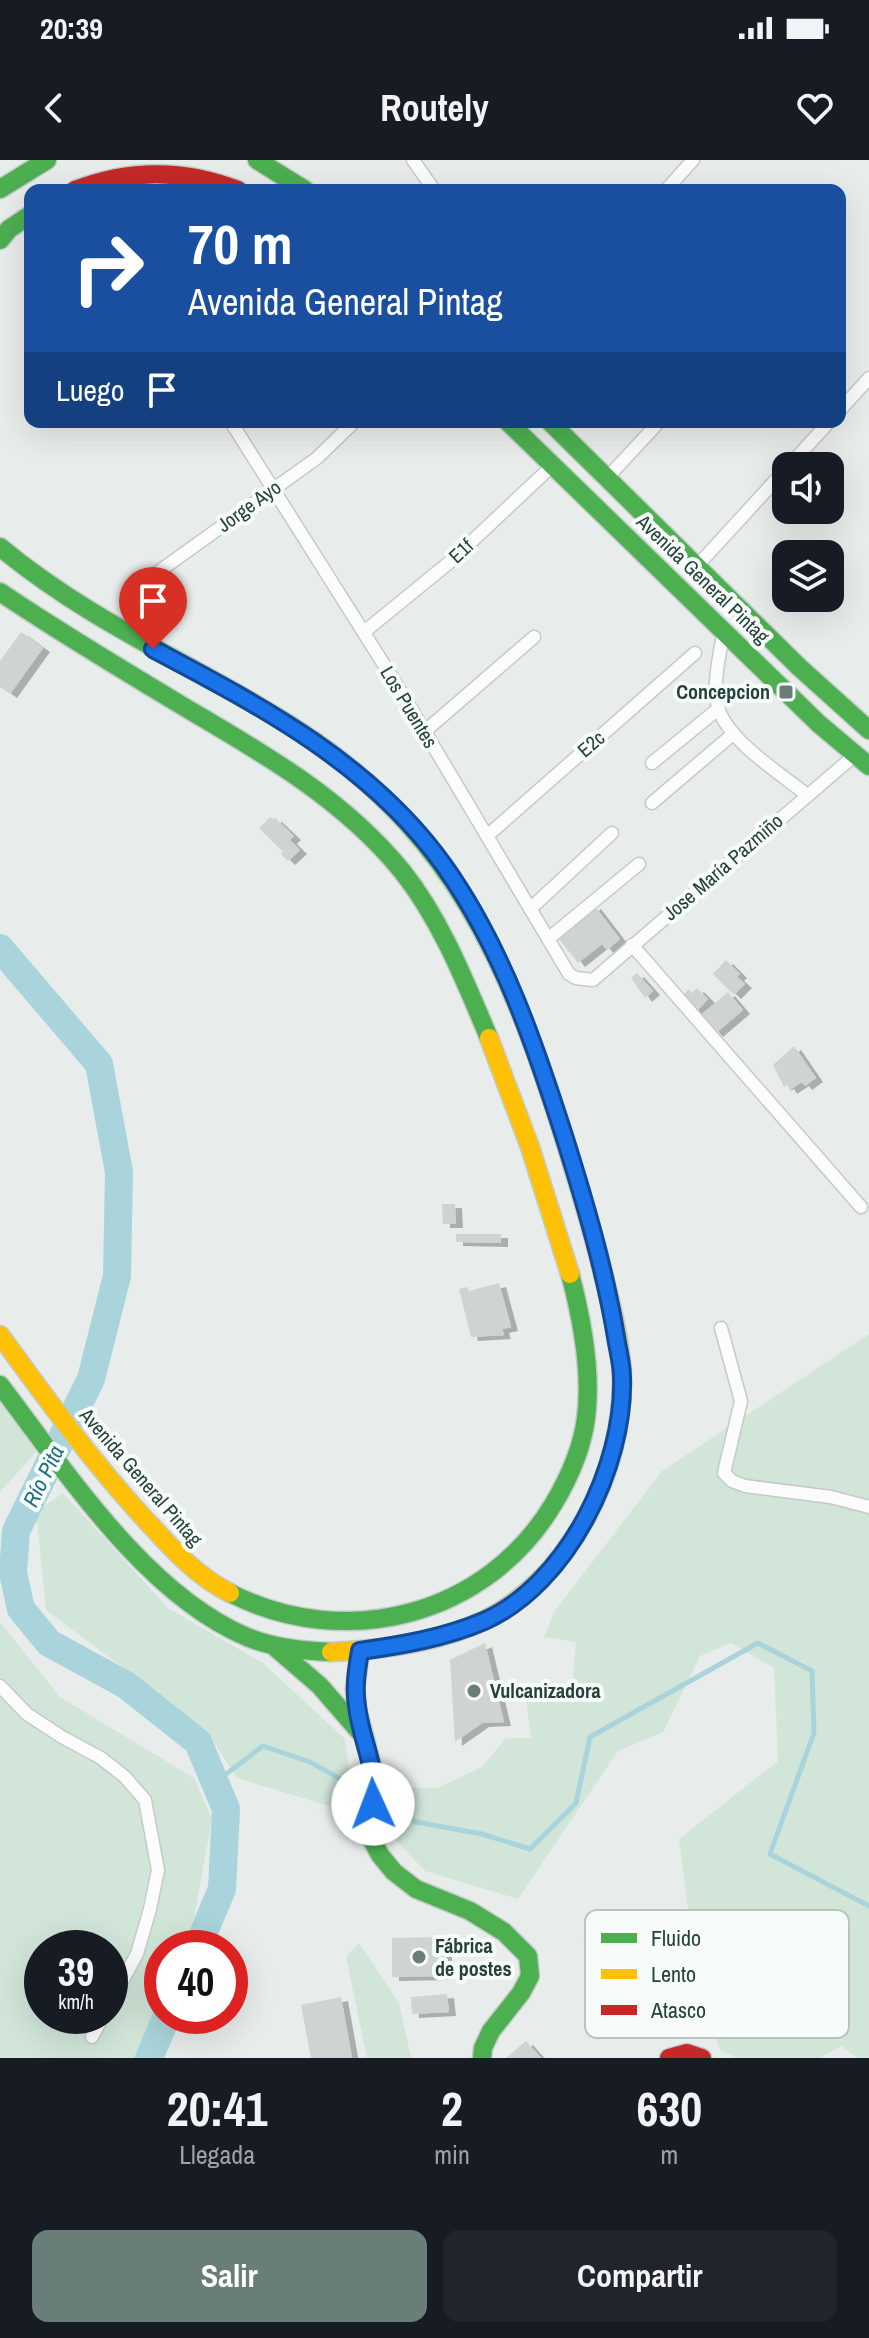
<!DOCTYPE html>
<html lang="es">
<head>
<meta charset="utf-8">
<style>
	:root { --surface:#171b24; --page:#20242c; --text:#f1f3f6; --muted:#9ea1a6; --accent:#697e78 }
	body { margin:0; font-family:"Archivo Narrow",sans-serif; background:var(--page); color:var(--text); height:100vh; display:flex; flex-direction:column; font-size:30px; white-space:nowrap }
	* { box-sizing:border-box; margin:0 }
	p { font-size:26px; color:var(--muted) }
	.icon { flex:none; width:44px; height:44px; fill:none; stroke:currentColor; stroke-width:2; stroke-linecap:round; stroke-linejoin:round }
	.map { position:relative; height:1898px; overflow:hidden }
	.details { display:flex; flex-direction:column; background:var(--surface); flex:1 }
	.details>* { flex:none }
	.banner { position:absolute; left:24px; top:24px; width:822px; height:244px; border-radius:16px; box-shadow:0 8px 32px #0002; background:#1a4fa0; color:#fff; overflow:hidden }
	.tools { position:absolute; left:772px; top:292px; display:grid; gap:16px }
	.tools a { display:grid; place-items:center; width:72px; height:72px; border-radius:16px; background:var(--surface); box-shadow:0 8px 32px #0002; font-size:40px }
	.speed { position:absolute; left:24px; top:1770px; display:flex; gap:16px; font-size:40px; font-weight:700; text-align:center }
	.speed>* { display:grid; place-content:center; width:104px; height:104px; border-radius:50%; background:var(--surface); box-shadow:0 8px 32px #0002; line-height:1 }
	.speed small { font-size:20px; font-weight:400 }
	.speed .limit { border:12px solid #d22; background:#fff; color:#111 }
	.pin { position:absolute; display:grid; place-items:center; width:68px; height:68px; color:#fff; margin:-82px -34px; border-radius:50% 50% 50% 0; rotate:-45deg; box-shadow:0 0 8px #0007 }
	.pin .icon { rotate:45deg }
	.me { position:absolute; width:88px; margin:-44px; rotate:358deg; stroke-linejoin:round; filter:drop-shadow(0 0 6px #0008) }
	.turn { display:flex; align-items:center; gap:28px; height:168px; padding:0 32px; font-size:36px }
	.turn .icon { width:104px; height:104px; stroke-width:2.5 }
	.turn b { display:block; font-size:56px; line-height:68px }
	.then { display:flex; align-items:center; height:76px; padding:0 32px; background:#0003; gap:16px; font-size:30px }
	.eta { display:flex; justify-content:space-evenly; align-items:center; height:136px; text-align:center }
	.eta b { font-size:48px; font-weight:700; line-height:56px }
	.action { display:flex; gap:16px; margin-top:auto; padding:16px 32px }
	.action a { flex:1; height:92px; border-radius:16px; background:var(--accent); color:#fff; font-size:32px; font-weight:700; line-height:92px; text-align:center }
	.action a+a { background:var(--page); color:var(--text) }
	.status { display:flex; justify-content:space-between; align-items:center; height:56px; padding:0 40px; background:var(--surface); direction:ltr }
	.status svg { height:22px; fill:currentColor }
	header { display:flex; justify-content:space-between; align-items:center; height:104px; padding:0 32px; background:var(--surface); font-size:36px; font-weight:700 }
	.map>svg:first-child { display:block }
</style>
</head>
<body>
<div class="status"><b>20:39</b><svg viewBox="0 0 49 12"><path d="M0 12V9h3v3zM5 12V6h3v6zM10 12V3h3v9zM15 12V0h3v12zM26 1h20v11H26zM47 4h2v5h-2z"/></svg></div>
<header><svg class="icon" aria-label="back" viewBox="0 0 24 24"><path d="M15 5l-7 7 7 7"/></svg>Routely<svg class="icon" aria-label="heart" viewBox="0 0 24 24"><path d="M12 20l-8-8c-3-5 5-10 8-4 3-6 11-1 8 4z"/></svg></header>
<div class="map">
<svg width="869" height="1898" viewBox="0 0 869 1898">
	<defs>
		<filter id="shadow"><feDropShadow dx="7" dy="4" stdDeviation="0" flood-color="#0004"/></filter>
	</defs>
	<rect width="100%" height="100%" fill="#e8edeb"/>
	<!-- green -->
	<g fill="#d1e6d8" fill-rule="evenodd">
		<path d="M869,1174v724h-11l-17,-12 -21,12h-83l-16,-7 -26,-65 -31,-19 -24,-7 -15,-44 11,-7 31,18 24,5 -12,-93 99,-78 -4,-93 -43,-25 -31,13 -37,76 -45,19 -100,148 -93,-28 -53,-56 15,-28 50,1 45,-21 24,-29h25l-6,-48 47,-5 4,-43 -32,-5 10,-25 108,-141z"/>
		<path d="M0,1235l36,57 -36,40z"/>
		<path d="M63,1333l105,115 95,55 82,76 6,45 -12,25 -102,-31 -32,-49 -159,-119 -10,-98z"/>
		<path d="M0,1462l60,75 134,81 18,41 -18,98 -12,31h-20v49l-25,61h-137zM42,1788h68v68h-68z"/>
		<path d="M359,1783l40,60 12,55h-44l-21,-101z"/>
	</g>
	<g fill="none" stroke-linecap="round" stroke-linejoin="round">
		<!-- stream -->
		<g stroke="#a9d4db" stroke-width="5">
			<path d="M222,1617l41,-31 47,16 59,33"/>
			<path d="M377,1640l39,22 66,12 48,15 46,-46 14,-66 168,-94 54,28 2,62 -44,121 99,52"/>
		</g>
		<!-- river -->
		<g stroke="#a9d4db" stroke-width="28">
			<path d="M0,788l99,116 20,108 -2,104 -26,103 -75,152 -3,42 8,36 28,34 77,42 72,57 28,67 -4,80 -25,59"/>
			<path d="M149,1898l18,-42"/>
		</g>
	</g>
	<!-- building -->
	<g fill="#cfd4d2" filter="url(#shadow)">
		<path d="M21,472l22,16 -33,46 -10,-7v-26z"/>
		<path d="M270,657l3,2 2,-1 19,18 -4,4 10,10 -12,11 -7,-7 2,-2 -24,-24z"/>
		<path d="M594,745l26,34 -13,11 -5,-6 -24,19 -22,-28z"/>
		<path d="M726,800l14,14 -3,3 8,7 -11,11 -21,-21z"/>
		<path d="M637,813l16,18 -8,7 -14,-20z"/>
		<path d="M697,828l11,11 -12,13 -14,-16 7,-7 3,4z"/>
		<path d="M728,832l15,18 -27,23 -15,-18z"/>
		<path d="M794,886l22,32 -11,8 -3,-4 -12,8 -3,-5 -3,2 -11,-22z"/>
		<path d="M442,1044h13l1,20h-13z"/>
		<path d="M456,1074h45v9l-45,-1z"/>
		<path d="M499,1123l12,44 -9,2 2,6 -33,2 -12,-48 9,-2 1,4z"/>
		<path d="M485,1483l19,79 -22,1 -27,19 -5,-82z"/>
		<path d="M622,1764l18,36 -10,5 -11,-21 -29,14 -7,-15z"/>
		<path d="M445,1777v39l-53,1v-39z"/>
		<path d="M447,1834l2,18 -37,2 -1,-17z"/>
		<path d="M341,1837l11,61h-41l-10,-53z"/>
		<path d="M526,1881l15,17h-35z"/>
	</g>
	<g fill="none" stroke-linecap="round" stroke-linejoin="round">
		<!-- street casing -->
		<g stroke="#c5cac8" stroke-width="15">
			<g id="street">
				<path d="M413,0l21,30"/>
				<path d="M666,30l27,-30"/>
				<path d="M840,250l29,-32"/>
				<path d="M231,262l172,273 166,279 7,4 17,2 262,-225"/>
				<path d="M789,306l40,-44"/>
				<path d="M607,318l52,-56"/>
				<path d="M697,406l89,-97"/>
				<path d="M140,425l177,-127 37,-36"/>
				<path d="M724,470c-4,23 -13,58 -5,80 11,32 62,64 88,85"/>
				<path d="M364,472l87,-71 102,-96"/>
				<path d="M424,572l110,-95"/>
				<path d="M652,603l66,-54"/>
				<path d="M652,643l81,-69"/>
				<path d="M487,676l208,-183"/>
				<path d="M530,749l82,-76"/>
				<path d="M548,779l91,-75"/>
				<path d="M632,785l229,262"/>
				<path d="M721,1168l20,73 -17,72 8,8 13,5 86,11 38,10"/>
				<path d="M0,1526l27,28 35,23 39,21 24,19 20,23 13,70 -8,39 -13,45 -27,49"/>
				<path d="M92,1877l11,-21"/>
			</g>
		</g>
		<!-- fast casing -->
		<g stroke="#c3cbc8" stroke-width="21">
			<g id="fast">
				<path d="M257,0l48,30"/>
				<path d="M0,29l47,-29"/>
				<path d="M0,80l9,-11 21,-14"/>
				<path d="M508,262l311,302 50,42"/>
				<path d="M550,262l249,245 70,63"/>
				<path d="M0,387c94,78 198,119 299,184 152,98 211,234 263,400 15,48 30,96 42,146"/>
				<path d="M0,432c62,42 126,80 191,119 77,45 154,90 211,160 39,49 63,110 87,167"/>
				<path d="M0,1225c65,85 145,209 247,252 26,11 55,14 84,15"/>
				<path d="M230,1433c116,59 257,23 324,-90 15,-25 28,-55 32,-85 6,-46 -4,-99 -16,-144"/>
				<path d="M276,1488l44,38 39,45"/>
				<path d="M360,1491l-5,38 2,20 19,73 -5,56 9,17 14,17 22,17 54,22 34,21 24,24 2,20 -9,17 -30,38 -8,17 -1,10"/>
			</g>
		</g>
		<!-- slow casing -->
		<g stroke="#c3cbc8" stroke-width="21">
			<g id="slow">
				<path d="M489,878l41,109 40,127"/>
				<path d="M0,1175c45,62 90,124 142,181 27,29 52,59 88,77"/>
				<path d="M331,1492c50,-2 108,-9 154,-32 85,-43 138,-147 137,-242 -1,-33 -10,-69 -18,-101"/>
			</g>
		</g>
		<!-- jam casing -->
		<g stroke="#c3cbc8" stroke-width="21">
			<g id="jam">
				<path d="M75,30c54,-21 109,-21 163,0"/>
				<path d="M669,1898l18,-5 15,5"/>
			</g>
		</g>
		<!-- street -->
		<use href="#street" stroke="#fcfcfc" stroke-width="12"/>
		<!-- fast -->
		<use href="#fast" stroke="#4caf50" stroke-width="18"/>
		<!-- slow -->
		<use href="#slow" stroke="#ffc107" stroke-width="18"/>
		<!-- jam -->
		<use href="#jam" stroke="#c62828" stroke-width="18"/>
	</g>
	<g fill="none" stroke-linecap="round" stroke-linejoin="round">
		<!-- route casing -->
		<g stroke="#114b97" stroke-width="20">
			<path id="route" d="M153,489c108,57 220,116 292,218 58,82 91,181 121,275 20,64 39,129 50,195 2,13 6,27 6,40 3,88 -54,207 -138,244 -40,17 -82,24 -124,30 -3,18 -6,36 -3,55 4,36 21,61 16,98"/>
		</g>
		<!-- route -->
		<use href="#route" stroke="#1a73e8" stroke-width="14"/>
	</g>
	<!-- markers -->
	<g fill="#697e78" stroke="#f7fbf9" stroke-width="3">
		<rect x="778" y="524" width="16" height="16" rx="4"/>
		<circle cx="474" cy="1531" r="8"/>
		<circle cx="419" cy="1797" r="8"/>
	</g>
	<g text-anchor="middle" stroke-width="8" stroke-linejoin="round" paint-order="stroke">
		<!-- street labels -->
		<g font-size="20" fill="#24423a" stroke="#f7fbf9">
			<text transform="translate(249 346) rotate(-36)" y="7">Jorge Ayo</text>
			<text transform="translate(461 391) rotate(-43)" y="7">E1f</text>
			<text transform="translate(703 419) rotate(44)" y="7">Avenida General Pintag</text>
			<text transform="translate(409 547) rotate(59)" y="7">Los Puentes</text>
			<text transform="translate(591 584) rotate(-41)" y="7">E2c</text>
			<text transform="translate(723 707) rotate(-41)" y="7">Jose María Pazmiño</text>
			<text transform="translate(141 1317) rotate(49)" y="7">Avenida General Pintag</text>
		</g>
		<!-- poi labels -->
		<g font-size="20" font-weight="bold" fill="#24423a" stroke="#f7fbf9" text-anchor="start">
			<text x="770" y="539" text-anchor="end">Concepcion</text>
			<text x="490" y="1538">Vulcanizadora</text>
			<text x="435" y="1793">Fábrica<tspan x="435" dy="23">de postes</tspan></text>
		</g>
		<!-- water labels -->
		<g font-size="22" font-style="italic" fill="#1c6f80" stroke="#f7fbf9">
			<text transform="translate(43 1316) rotate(-64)" y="8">Río Pita</text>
		</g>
	</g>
	<!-- legend -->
	<rect x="585" y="1750" width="264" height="128" rx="12" fill="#f7fbf9" stroke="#b8c4c0" stroke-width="2"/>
	<rect x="601" y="1773" width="36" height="10" fill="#4caf50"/>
	<rect x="601" y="1809" width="36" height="10" fill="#ffc107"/>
	<rect x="601" y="1845" width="36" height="10" fill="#c62828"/>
	<g font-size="22" fill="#24423a">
		<text x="651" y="1786">Fluido</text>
		<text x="651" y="1822">Lento</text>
		<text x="651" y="1858">Atasco</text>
	</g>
</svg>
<div class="tools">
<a><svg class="icon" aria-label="sound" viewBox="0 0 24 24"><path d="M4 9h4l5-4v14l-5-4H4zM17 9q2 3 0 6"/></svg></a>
<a><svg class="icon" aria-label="layers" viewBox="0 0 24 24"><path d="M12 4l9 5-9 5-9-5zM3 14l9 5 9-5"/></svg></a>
</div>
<div class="speed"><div>39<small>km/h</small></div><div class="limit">40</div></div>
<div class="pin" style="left:153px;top:489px;background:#d93025"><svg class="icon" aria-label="arrive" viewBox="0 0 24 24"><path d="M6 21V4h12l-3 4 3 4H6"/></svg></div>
<svg class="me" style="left:373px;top:1644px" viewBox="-20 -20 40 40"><circle r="19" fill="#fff"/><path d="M0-13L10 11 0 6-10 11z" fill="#1a73e8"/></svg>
<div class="banner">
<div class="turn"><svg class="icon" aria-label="right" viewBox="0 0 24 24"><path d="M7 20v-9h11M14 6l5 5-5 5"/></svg><div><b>70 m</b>Avenida General Pintag</div></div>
<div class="then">Luego<svg class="icon" aria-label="arrive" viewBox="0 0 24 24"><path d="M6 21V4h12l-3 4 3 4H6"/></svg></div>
</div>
</div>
<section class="details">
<div class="eta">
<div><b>20:41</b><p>Llegada</p></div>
<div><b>2</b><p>min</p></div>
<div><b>630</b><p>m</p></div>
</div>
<div class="action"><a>Salir</a><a>Compartir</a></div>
</section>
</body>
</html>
